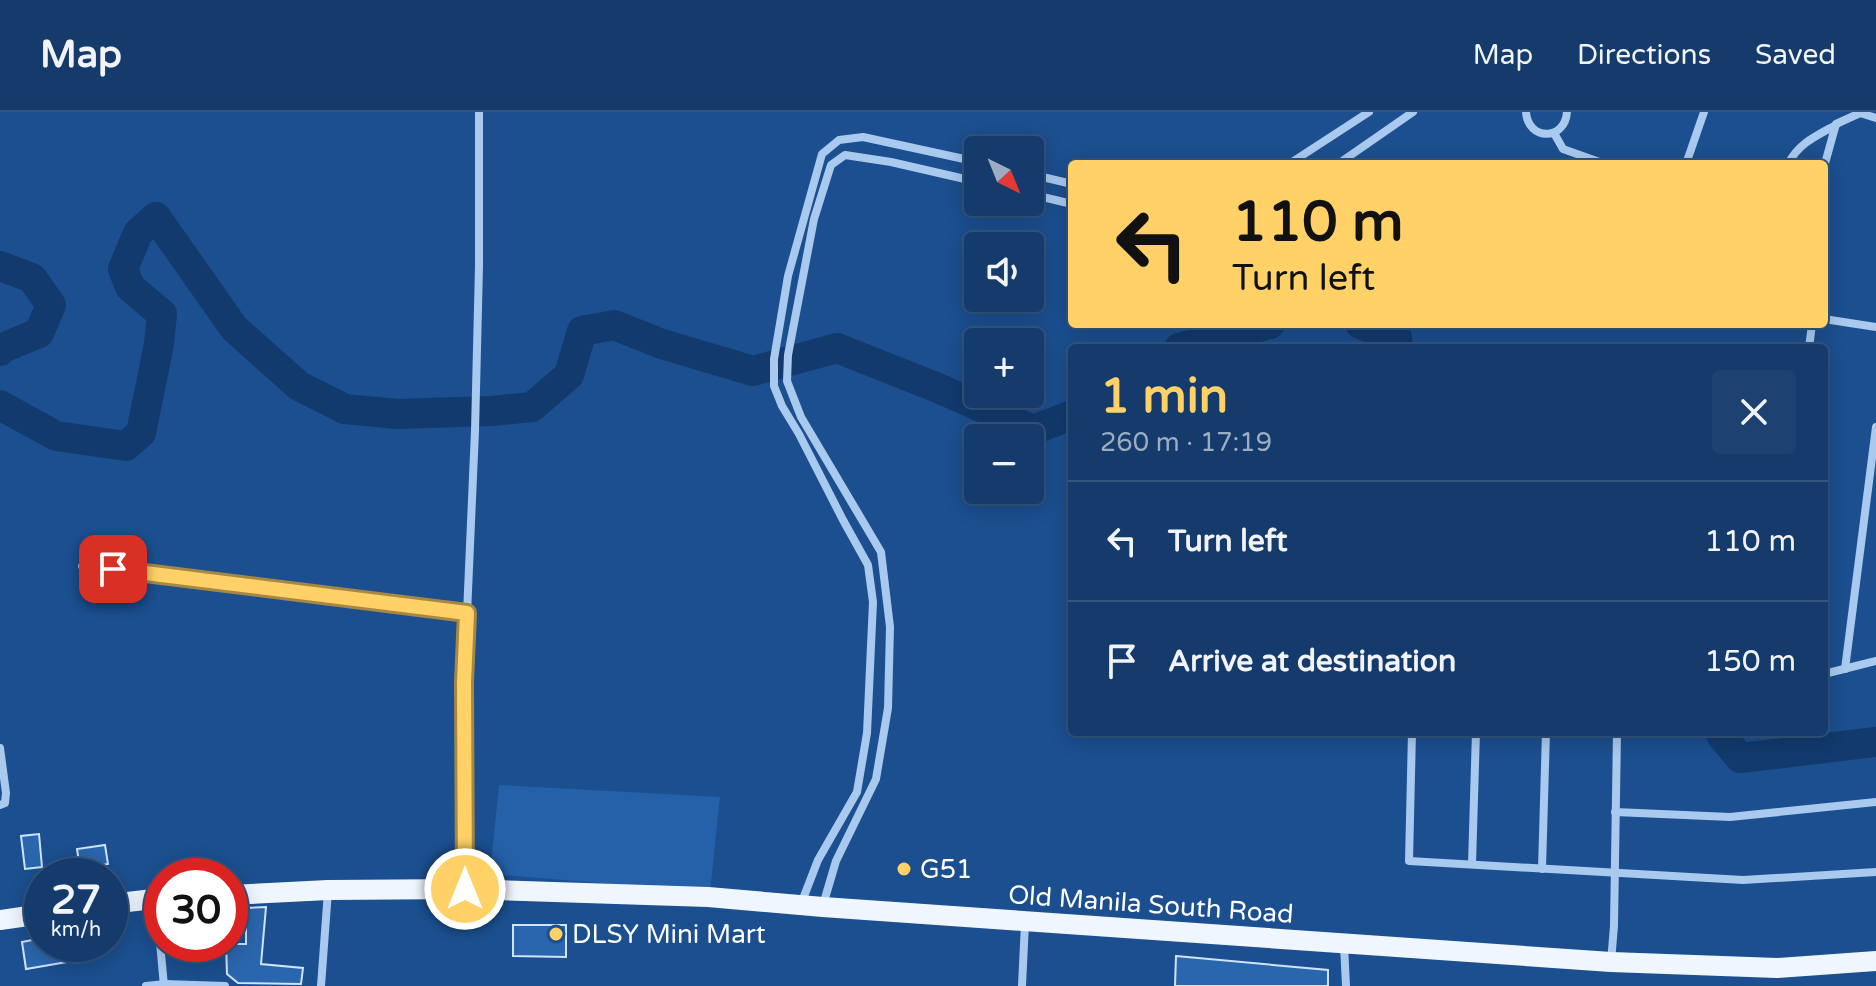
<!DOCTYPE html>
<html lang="en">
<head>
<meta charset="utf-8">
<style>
	:root { --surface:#143b6b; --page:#1d4271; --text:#f1f3f6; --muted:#9dadc1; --line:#33557e; --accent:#ffd166 }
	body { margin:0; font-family:"Varela Round",sans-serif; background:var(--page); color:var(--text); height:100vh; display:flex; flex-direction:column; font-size:30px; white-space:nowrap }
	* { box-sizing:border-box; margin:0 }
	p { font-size:26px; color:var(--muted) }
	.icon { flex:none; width:44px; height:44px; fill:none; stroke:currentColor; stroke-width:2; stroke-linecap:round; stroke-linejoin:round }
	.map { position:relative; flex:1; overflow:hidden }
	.drawer { position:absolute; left:1068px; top:232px; width:760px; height:392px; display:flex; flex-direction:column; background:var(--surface); border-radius:8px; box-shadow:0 4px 20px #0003,0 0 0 2px var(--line) }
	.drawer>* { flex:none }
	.guide { position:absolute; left:1068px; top:48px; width:760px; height:168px; border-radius:8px; box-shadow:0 4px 20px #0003,0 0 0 2px var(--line); background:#ffd166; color:#111; overflow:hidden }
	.needle { width:52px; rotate:137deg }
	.fabs { position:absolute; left:964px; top:24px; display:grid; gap:16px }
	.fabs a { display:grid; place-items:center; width:80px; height:80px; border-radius:8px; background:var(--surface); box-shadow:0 4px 20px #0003,0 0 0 2px var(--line); font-size:40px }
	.speed { position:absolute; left:24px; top:746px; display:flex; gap:16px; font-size:40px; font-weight:700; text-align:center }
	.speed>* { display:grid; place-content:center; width:104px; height:104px; border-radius:50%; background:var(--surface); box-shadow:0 4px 20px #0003,0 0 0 2px var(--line); line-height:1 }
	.speed small { font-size:20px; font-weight:400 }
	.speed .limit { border:12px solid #d22; background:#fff; color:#111 }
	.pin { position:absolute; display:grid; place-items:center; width:68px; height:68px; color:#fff; margin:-34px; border-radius:16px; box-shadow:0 4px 12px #0006 }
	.me { position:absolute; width:88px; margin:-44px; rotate:0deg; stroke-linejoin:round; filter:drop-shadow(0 0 6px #0008) }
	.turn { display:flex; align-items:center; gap:28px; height:168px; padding:0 32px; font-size:36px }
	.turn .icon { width:104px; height:104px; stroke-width:2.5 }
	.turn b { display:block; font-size:56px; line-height:68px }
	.round { display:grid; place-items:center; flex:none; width:84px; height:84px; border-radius:8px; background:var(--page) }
	.summary { display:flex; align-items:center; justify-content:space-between; height:136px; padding:0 32px }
	h1 { font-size:48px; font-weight:800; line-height:60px; color:var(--accent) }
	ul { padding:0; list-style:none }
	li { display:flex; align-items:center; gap:24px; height:120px; padding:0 32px; border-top:2px solid var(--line) }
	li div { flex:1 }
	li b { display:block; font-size:30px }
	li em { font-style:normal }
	header { display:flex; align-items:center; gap:48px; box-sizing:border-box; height:112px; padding:0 40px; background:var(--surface); border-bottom:2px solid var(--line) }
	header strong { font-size:38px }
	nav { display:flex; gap:44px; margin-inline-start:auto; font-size:28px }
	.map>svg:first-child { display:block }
</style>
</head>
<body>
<header>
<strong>Map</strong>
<nav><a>Map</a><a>Directions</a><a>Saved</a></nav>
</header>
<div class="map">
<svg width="1876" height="874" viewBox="0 0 1876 874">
	<rect width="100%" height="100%" fill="#1b4f8f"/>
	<!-- green -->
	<path fill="#2461a8" d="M499,673l221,12 -10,95 -220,-18z"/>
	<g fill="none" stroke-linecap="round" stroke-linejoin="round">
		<!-- river -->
		<g stroke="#123a6d" stroke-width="30">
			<path d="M0,154l32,12 19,27 -12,28 -39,16v2"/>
			<path d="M1360,212l37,14 1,10"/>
			<path d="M1179,236l91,-24"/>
			<path d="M0,293l56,31 70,10 15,-13 18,-89 3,-30 -32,-27 -7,-18 15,-36 18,-16 78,111 65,58 46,23 52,5 94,-3 41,-4 37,-32 13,-44 32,-6 48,19 91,27 84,-23 101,40 95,42 39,-15"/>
			<path d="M1721,620v3l19,23 136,-16"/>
		</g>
	</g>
	<!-- building -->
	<g fill="#2a66ad" stroke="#cfe3fa" stroke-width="2">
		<path d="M39,722l3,33 -17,2 -4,-33z"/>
		<path d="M105,733l3,19 -28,5 -3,-20z"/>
		<path d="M266,795l-5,57 42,4 -2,16 -63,-1 -11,-9 -1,-30h20v-36z"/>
		<path d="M513,813h53v32l-53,-1z"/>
		<path d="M42,826v6h34l3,16 -53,9 -4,-27z"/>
		<path d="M1176,844l152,14v16h-153z"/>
	</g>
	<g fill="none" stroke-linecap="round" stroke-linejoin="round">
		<!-- street -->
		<g stroke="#a9c9ee" stroke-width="8">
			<path d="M1526,0c2,29 39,29 41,0"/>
			<path d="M1554,21l9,16 42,15"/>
			<path d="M1289,52l80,-52"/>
			<path d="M1338,52l75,-52"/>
			<path d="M1686,52l18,-52"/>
			<path d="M1788,52c11,-21 28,-28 48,-39"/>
			<path d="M1824,55l12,-43 24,-11 16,5"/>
			<path d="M1030,62l42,10"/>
			<path d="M1030,82l42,10"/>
			<path d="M1824,207l52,8"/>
			<path d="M1809,236l3,-24"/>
			<path d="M82,454l385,47"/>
			<path d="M1845,557l31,-242"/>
			<path d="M1824,562l52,-13"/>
			<path d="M1412,620l-3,129 334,19 133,-8"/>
			<path d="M0,636l6,45 -1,10 -5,2"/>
			<path d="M1615,700l115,5 146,-15"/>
			<path d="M1472,752l4,-132"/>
			<path d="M1542,757l4,-137"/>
			<path d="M465,776l-1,-206 11,-251 4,-165v-154"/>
			<path d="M156,787l8,87"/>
			<path d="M801,792l17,-44 39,-68 10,-59 6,-131 -5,-37 -25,-45 -44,-86 -17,-28 -8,-20v-27l14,-83 34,-122 17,-14 24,-3 115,25"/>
			<path d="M823,793l13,-44 40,-82 12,-71 2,-81 -9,-75 -80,-135 -14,-36 1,-26 26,-136 17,-54 14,-10 46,7 87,20"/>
			<path d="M1344,833l2,41"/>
			<path d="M1611,850l3,-36 3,-194"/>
			<path d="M146,874l19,-2 60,2"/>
			<path d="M321,874l7,-95"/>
			<path d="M1022,874l3,-63"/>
		</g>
		<!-- primary -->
		<g stroke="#f0f6ff" stroke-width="20">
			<path d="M230,783l98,-5 137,-1 243,8 115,10 788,55 166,6 99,-7"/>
			<path d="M110,792l52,-6"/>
			<path d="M0,808l42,-6"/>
		</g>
	</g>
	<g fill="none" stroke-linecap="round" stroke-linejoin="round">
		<!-- route casing -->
		<g stroke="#a68842" stroke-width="20">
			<path id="route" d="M113,457l354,44 -3,69 1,207"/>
		</g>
		<!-- route -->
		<use href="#route" stroke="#ffd166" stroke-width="14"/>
	</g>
	<!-- markers -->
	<g fill="#ffd166" stroke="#1b4f8f" stroke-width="3">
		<circle cx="904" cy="757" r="8"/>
		<circle cx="556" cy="822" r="8"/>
	</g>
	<g text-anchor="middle" stroke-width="8" stroke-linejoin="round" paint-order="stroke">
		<!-- poi labels -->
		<g font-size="26" fill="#fff" stroke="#1b4f8f" text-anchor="start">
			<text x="920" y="766">G51</text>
			<text x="572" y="831">DLSY Mini Mart</text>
		</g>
		<!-- street labels -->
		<g font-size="26" fill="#fff" stroke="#1b4f8f">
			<text transform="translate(1151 792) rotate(4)" y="9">Old Manila South Road</text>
		</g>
	</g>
</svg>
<div class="fabs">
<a><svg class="needle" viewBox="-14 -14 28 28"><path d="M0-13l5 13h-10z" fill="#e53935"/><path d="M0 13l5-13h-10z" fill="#9dadc1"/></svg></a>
<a><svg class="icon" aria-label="sound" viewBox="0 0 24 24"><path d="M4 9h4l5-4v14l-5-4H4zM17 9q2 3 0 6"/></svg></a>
<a>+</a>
<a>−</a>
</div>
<div class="speed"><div>27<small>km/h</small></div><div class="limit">30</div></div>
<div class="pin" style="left:113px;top:457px;background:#d93025"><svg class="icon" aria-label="arrive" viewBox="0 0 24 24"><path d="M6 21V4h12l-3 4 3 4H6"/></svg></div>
<svg class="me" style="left:465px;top:777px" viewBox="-20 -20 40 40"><circle r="17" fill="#ffd166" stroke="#fff" stroke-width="3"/><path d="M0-11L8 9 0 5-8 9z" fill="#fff"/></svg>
<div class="guide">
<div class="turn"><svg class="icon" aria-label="left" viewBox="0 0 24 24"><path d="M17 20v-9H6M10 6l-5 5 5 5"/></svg><div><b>110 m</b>Turn left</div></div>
</div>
<section class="drawer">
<div class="summary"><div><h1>1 min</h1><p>260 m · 17:19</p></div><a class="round"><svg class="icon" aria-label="close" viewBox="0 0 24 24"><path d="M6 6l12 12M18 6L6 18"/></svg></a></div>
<ul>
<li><svg class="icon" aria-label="left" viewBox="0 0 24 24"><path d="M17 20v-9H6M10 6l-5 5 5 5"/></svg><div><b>Turn left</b></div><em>110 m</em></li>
<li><svg class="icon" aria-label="arrive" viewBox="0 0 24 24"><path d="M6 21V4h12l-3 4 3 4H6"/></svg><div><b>Arrive at destination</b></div><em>150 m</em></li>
</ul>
</section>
</div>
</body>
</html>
